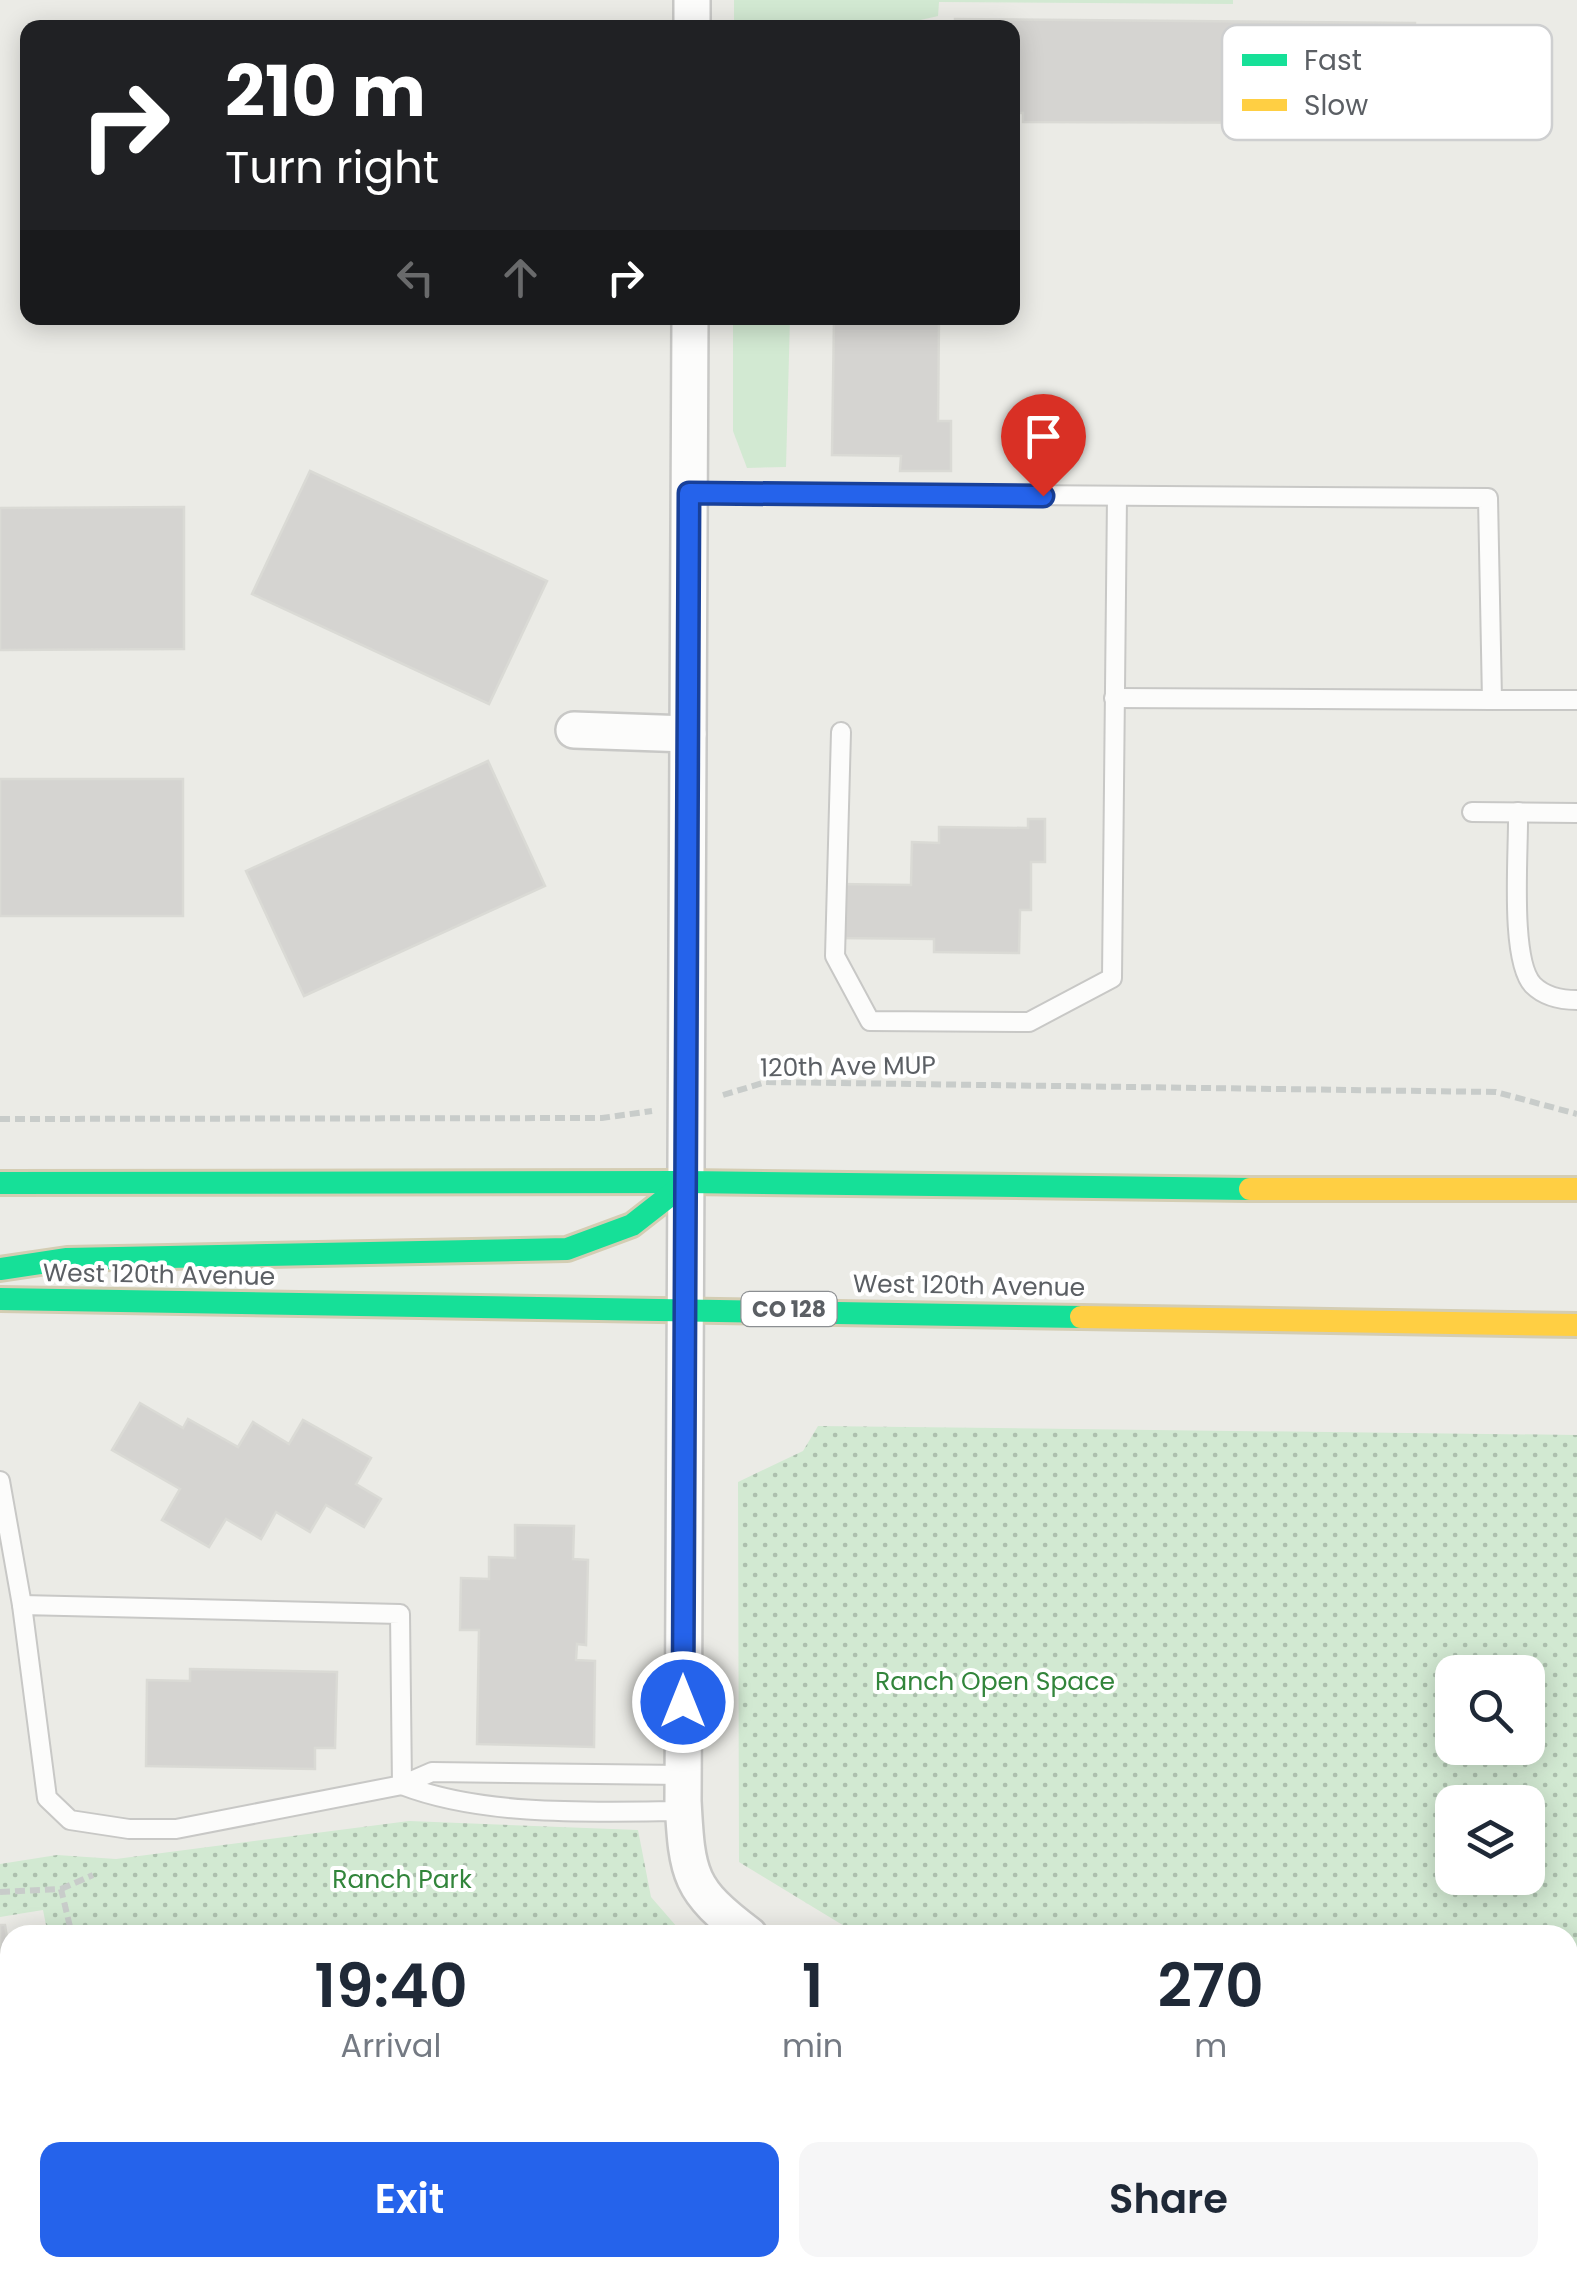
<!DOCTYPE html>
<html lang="en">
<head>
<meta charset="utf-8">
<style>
	:root { --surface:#fff; --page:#f6f6f7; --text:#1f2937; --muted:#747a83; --accent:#2563eb }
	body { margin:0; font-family:Poppins,sans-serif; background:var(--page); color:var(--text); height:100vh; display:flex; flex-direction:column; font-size:38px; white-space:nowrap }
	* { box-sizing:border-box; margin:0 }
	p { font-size:32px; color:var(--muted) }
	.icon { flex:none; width:55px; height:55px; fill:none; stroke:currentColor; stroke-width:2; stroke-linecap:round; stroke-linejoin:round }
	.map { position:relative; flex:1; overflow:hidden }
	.panel { position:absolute; left:0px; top:1925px; width:1578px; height:352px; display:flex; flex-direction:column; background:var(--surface); border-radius:30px 30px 0 0; box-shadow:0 5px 25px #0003 }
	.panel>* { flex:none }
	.top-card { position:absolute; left:20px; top:20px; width:1000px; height:305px; border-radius:20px; box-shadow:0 5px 25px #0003; background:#202124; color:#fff; overflow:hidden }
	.controls { position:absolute; left:1435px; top:1655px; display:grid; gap:20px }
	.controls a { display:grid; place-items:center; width:110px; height:110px; border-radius:20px; background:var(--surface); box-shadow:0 5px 25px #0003; font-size:50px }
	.pin { position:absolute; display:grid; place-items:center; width:85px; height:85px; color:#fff; margin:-102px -42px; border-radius:50% 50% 50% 0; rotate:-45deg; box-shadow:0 0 10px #0007 }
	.pin .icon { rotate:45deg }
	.me { position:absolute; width:110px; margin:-55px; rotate:0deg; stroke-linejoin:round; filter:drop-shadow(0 0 8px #0008) }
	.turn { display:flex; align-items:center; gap:35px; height:210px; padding:0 40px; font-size:45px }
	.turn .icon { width:130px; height:130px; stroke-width:2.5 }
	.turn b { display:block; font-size:70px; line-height:85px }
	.lanes { display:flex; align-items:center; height:95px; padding:0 40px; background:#0003; justify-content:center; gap:50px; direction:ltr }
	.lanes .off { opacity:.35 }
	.eta { display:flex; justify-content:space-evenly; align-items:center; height:170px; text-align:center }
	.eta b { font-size:60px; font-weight:600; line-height:70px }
	.primary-button { display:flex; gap:20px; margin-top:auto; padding:20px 40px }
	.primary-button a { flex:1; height:115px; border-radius:20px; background:var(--accent); color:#fff; font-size:40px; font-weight:600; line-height:115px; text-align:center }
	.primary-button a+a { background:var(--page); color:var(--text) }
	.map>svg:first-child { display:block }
</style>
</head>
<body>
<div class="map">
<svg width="1577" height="2276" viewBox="0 0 1577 2276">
	<defs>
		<pattern id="park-dots" width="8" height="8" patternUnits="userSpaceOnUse" patternTransform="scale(2.5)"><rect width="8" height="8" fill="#d2e9d2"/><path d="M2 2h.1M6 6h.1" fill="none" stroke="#adc0ae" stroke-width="1.8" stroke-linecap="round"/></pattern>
	</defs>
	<rect width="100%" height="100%" fill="#ebebe6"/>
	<!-- green -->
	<g fill="#d2e9d2">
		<path d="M734,0h499v4l-294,-2 -1,14 -48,11 -156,1z"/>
		<path d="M733,318h57l-4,149 -39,1 -14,-37z"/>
	</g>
	<!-- park -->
	<g fill="url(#park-dots)" fill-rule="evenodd">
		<path d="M818,1426l759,9v841h-155l-14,-8h160v-333h-709l-120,-73 -1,-380 65,-31zM1452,1672h76v76h-76zM1452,1802h76v76h-76z"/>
		<path d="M409,1821l229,9 13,67 33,38h-636l-5,-25 -43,7v-53l57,-9 59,4z"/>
		<path d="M127,2268h1086l14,8h-1095z"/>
	</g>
	<!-- building -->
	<g fill="#d5d4d1" stroke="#dadad5" stroke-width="2.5">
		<path d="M955,19l460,4 -1,66h10v47h-50v-13l-351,-1v-9h-11v-85h-57z"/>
		<path d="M834,318h105l-1,103h13v50h-51l1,-15 -69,-1z"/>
		<path d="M310,471l237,110 -58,123 -237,-110z"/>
		<path d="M184,507v142l-184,1v-142z"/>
		<path d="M488,761l57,125 -241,110 -58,-125z"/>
		<rect x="0" y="779" width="183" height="137"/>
		<path d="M1028,819h17v43h-14v48h-11l-1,43 -85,-1v-13l-95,-1v-54l72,1 1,-43 27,1v-16l89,1z"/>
		<path d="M140,1403l43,25 5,-9 50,28 15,-25 36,22 14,-24 68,38 -15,26 25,15 -17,28 -38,-22 -16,27 -34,-20 -15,27 -35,-20 -17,28 -47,-27 18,-31 -68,-39z"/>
		<path d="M515,1525l59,1 -1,33 15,1 -2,85 -9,-1 -1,16 19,1 -1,86 -117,-3 2,-114h-19l1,-52 28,1v-22l26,1z"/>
		<path d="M190,1669l147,3 -2,76h-20v21l-169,-3 1,-86 43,1z"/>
		<path d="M0,1925h5l5,31v42l-10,1z"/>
		<path d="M0,2012l10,42v32l-10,1z"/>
		<path d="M10,2100v77l-10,2v-77z"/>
		<path d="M10,2192v74l-10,3v-75z"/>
	</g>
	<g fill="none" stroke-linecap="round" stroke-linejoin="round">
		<!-- lane casing -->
		<g stroke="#c8c8c6" stroke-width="22">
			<g id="lane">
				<path d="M689,493l799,5 4,202h85"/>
				<path d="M1114,698l378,2"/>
				<path d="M841,732l-6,224 35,65 159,1 83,-44 5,-482"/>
				<path d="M1472,812l105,1"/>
				<path d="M1518,812c1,37 -9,148 15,173 12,12 28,15 44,15"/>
				<path d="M0,1481l22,124"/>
				<path d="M402,1785l-2,-171 -378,-9 25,193 23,22 59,9h47l226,-44 30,-13 251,3"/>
				<path d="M402,1785c83,32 193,27 282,26"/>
			</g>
		</g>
		<!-- street casing -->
		<g stroke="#c8c8c6" stroke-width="40">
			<g id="street">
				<path d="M692,28v-28"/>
				<path d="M690,318l-7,1483c4,75 6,89 66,134"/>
				<path d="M574,730l114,4"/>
				<path d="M1297,2268l14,8"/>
			</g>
		</g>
		<!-- fast casing -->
		<g stroke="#d4cdb3" stroke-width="28">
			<g id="fast">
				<path d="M0,1183l687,-1 563,7"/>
				<path d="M0,1269l67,-10 500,-10 65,-24 55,-43"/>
				<path d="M0,1299l1081,18"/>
			</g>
		</g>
		<!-- slow casing -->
		<g stroke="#d4cdb3" stroke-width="28">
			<g id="slow">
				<path d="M1250,1189h327"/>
				<path d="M1081,1317l496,8"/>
			</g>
		</g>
		<!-- path -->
		<g stroke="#c8ccca" stroke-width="6" stroke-dasharray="10 5" stroke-linecap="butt">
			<path d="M723,1095l43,-13 730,10 81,22"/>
			<path d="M0,1119l602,-1 50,-7"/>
			<path d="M61,1889l32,-14"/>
			<path d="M0,1892l61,-3 11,46"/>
			<path d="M159,2268l6,8"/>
			<path d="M1082,2268l27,8"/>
		</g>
		<!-- lane -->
		<use href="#lane" stroke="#fcfcfb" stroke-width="18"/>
		<!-- street -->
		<use href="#street" stroke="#fcfcfb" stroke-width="35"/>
		<!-- fast -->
		<use href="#fast" stroke="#16e098" stroke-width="22"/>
		<!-- slow -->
		<use href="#slow" stroke="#ffcf43" stroke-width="22"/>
	</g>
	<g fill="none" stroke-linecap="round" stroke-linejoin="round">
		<!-- route casing -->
		<g stroke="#184099" stroke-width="25">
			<path id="route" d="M683,1702l6,-1209 354,3"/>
		</g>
		<!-- route -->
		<use href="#route" stroke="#2563eb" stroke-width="18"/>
	</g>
	<g text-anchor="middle" stroke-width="8" stroke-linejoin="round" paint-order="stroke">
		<!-- shield labels -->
		<rect fill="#fff" stroke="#8c8f92" stroke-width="2.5" x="741.5" y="1292" width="95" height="34" rx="8"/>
		<g font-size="22" font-weight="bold" fill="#5b5f64">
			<text x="789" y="1317">CO 128</text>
		</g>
		<!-- street labels -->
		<g font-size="25" fill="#5b5f64" stroke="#fff">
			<text transform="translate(848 1066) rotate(-1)" y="9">120th Ave MUP</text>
			<text transform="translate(159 1274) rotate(1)" y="9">West 120th Avenue</text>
			<text transform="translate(969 1285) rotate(1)" y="9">West 120th Avenue</text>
		</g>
		<!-- park labels -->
		<g font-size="25" fill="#32853b" stroke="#fff">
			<text x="995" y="1690">Ranch Open Space</text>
			<text x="402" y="1888">Ranch Park</text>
		</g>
	</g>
	<!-- legend -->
	<rect x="1222" y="25" width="330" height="115" rx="15" fill="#fff" stroke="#cecfd0" stroke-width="2.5"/>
	<rect x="1242" y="54" width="45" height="12" fill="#16e098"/>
	<rect x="1242" y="99" width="45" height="12" fill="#ffcf43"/>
	<g font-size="28" fill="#5b5f64">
		<text x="1304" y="70">Fast</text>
		<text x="1304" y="115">Slow</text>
	</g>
</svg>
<div class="controls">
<a><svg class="icon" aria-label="search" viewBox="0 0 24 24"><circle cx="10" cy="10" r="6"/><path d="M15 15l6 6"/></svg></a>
<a><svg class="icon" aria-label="layers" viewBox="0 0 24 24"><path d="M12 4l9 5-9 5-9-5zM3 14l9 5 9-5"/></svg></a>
</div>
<div class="pin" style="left:1043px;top:496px;background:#d93025"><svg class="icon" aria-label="arrive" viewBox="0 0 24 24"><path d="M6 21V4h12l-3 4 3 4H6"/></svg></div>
<svg class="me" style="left:683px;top:1702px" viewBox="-20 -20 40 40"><circle r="17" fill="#2563eb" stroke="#fff" stroke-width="3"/><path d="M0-11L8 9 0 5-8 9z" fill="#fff"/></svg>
<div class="top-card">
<div class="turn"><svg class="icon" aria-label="right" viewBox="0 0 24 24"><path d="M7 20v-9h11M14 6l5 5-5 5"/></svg><div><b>210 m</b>Turn right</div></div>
<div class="lanes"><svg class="icon off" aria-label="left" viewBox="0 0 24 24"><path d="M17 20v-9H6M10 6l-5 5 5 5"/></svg><svg class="icon off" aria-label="ahead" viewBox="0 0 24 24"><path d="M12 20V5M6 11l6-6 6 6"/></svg><svg class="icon" aria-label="right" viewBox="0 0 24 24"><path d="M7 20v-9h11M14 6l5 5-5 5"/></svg></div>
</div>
<section class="panel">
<div class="eta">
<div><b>19:40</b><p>Arrival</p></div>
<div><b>1</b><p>min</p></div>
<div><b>270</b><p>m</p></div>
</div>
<div class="primary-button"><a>Exit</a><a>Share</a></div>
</section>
</div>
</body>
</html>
